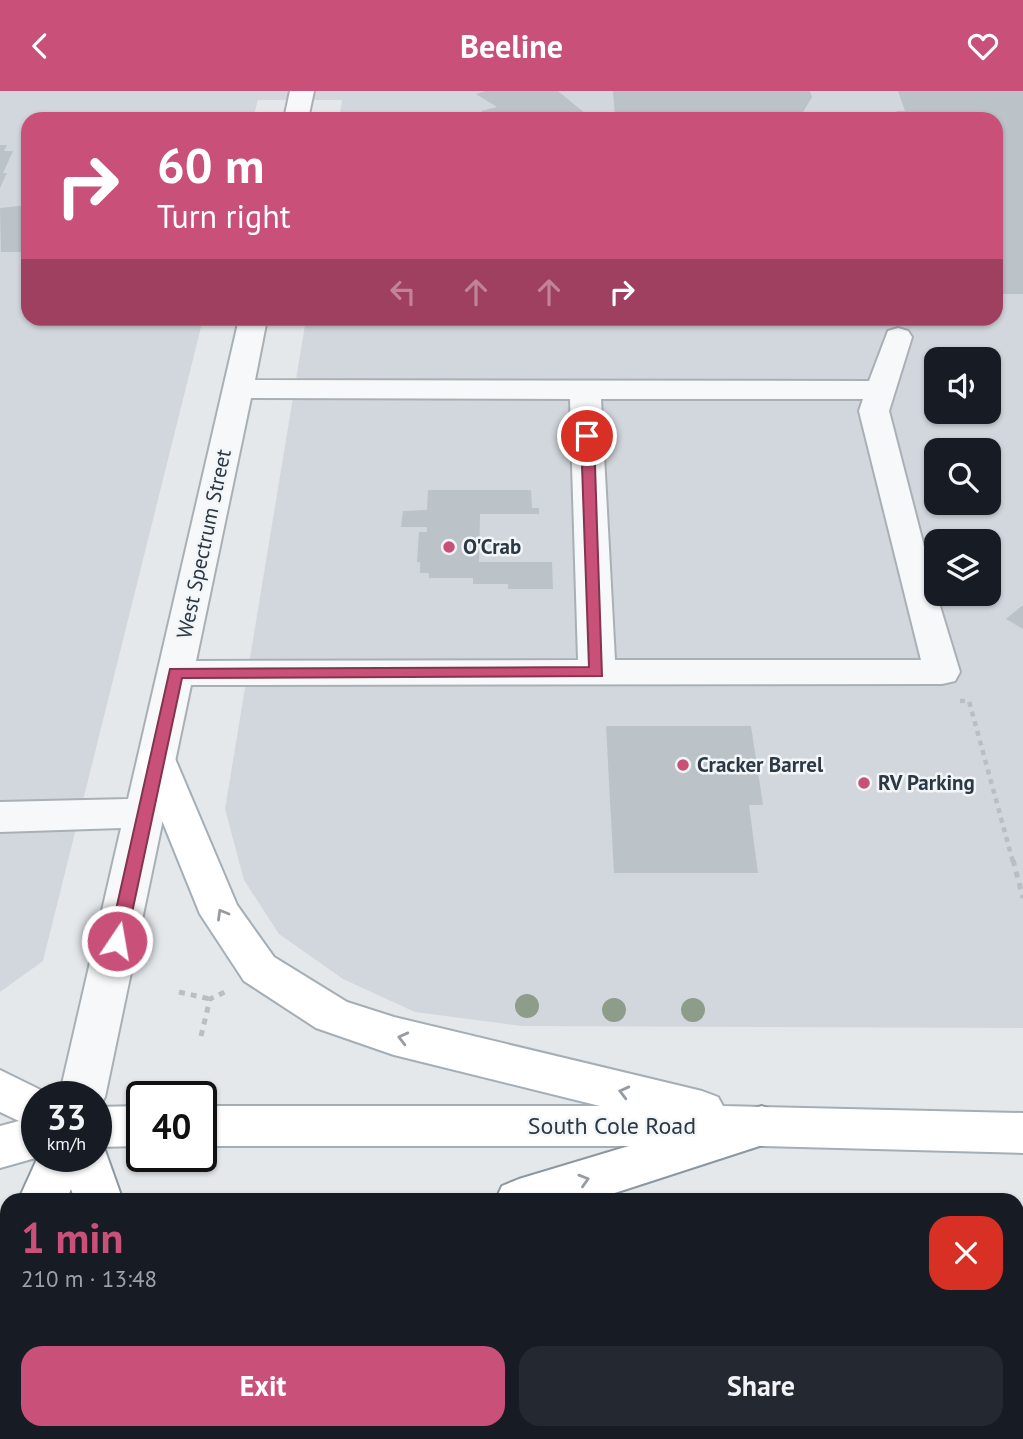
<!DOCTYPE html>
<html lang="en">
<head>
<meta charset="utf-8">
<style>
	:root { --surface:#171b24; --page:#242831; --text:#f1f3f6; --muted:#9ea1a6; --accent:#c95078 }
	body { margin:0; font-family:"PT Sans",sans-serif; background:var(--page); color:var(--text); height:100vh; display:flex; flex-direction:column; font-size:26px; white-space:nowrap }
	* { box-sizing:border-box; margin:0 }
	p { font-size:23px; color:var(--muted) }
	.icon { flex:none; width:38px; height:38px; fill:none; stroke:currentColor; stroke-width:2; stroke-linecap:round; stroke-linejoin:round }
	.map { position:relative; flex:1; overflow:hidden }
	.details { position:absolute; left:0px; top:1102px; width:1024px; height:247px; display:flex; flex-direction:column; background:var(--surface); border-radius:21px 21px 0 0; box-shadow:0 2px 5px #0004 }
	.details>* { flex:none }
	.hud { position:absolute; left:21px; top:21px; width:982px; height:214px; border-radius:21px; box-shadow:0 2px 5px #0004; background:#c95078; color:#fff; overflow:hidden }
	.controls { position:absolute; left:924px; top:256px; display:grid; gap:14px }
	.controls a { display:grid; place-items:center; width:77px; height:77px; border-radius:14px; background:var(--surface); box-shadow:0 2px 5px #0004; font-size:35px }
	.speed { position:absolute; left:21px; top:990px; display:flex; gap:14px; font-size:35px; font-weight:700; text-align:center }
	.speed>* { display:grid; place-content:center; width:91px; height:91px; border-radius:50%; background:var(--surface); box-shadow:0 2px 5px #0004; line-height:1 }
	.speed small { font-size:18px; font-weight:400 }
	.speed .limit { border:4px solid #111; border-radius:10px; background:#fff; color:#111 }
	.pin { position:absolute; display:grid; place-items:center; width:60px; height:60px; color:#fff; margin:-30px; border:4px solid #fff; border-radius:50%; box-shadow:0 2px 7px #0007 }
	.me { position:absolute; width:77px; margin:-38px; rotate:12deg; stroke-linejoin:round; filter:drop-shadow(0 0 5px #0008) }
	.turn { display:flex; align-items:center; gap:24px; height:147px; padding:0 21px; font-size:32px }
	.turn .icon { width:91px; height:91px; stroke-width:2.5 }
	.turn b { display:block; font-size:49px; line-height:60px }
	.lanes { display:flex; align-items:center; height:66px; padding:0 21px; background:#0003; justify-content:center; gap:35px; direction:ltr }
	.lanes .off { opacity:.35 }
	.round { display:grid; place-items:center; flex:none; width:74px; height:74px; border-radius:21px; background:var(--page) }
	.headline { display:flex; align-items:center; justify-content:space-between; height:119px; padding:0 21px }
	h1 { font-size:42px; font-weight:700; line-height:52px; color:var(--accent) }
	.action { display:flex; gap:14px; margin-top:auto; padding:14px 21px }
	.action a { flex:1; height:80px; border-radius:21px; background:var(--accent); color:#fff; font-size:28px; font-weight:700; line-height:80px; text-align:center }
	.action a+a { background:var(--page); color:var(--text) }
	header { display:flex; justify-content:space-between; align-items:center; height:91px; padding:0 21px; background:var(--accent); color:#fff; font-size:32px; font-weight:700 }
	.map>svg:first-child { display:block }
</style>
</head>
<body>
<header><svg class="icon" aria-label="back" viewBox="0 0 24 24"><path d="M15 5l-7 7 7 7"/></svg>Beeline<svg class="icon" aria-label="heart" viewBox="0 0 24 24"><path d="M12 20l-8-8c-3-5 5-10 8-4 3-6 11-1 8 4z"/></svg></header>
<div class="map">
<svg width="1023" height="1348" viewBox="0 0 1023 1348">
	<rect width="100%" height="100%" fill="#e4e8eb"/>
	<!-- built -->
	<path fill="#d2d7dd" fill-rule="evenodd" d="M0,0h1023v937l-501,-2 -107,-14 -72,-33 -64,-45 -35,-54 -19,-71 81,-490h690v-200h-657l3,-19h-84l-5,19h-225v200h175l-160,642 -43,31zM936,268h53v52h-53zM936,359h53v52h-53zM936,450h53v52h-53z"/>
	<!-- building -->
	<g fill="#bbc2c8">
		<path d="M485,0h73l34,28h-102l-9,-8 16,-4 -21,-13z"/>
		<path d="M613,0h197l2,6 -13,22h-170l-14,-2z"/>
		<path d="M898,0h125v203h-27v-175h-106l7,-8h8z"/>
		<path d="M0,54h7l-3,6h9l-10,22h4l-7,15z"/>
		<path d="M19,115h9v46h-27l-1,-44z"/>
		<path d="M428,399h103l1,18h7v6h-59l-1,48h73l1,27h-45v-5h-35v-6h-44v-5h-9v-11h-3l2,-30h8v-5h-26l2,-16 24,-1z"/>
		<path d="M1023,514v24l-17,-10z"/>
		<path d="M606,635h145l12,79h-14l9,68h-144z"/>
	</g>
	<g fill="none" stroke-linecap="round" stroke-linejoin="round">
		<!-- minor casing -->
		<g stroke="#a9b0b5" stroke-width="4">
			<g id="minor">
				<path d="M290,0h24l-6,28h-24z"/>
				<path d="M239,228h28l-12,61 614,1 19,-50 10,-3 10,3 4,6 -23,74 47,182 24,79 -5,9 -13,3 -751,1 -86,412 -9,15v-15h-37l62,-269 -121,4v-30l128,-3zM251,307l319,1 8,261 -382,1zM601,308h262l-4,12 62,249h-306z"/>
			</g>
		</g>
		<!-- major casing -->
		<g stroke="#a3aeb6" stroke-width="4">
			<g id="major">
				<path d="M157,656l14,4 5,10 61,144 37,52 73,45 47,15 308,74 16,6 5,9 300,7v40l-261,-7h-561v-40h399l-206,-51 -78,-27 -72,-47 -44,-67 -62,-153 5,-10z"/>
				<path d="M0,979l55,27h-18l2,60 -39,11v-42l19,-5 -19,-9z"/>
				<path d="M142,1015v40l-46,1v-40z"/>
			</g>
		</g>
		<!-- highway casing -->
		<g stroke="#8c98a1" stroke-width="4">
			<g id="highway">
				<path d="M762,1015l16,6 7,14 -7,14 -188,61h-95l7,-15 17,-7z"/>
				<path d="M96,1049l6,2 21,59h-48l-4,-12 -5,12h-48l20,-44h58z"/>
				<path d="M7,1215v78l-7,3v-79z"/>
				<path d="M42,1342h54l-1,6h-54z"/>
				<path d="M127,1342h55l-3,6h-55z"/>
			</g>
		</g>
		<!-- path-far1 -->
		<path stroke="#b9bec2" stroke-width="4.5" stroke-dasharray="5 5" stroke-linecap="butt" d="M960,610h9l44,161"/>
		<!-- path -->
		<g stroke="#b9bec2" stroke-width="5" stroke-dasharray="6 6" stroke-linecap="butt">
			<path d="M1013,769l10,38"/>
			<path d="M179,901l31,7"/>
			<path d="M201,945l9,-37 19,-9"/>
		</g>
		<!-- minor -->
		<use href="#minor" fill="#f6f8f9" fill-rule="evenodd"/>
		<!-- major -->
		<use href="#major" fill="#fff" fill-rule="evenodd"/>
		<!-- highway -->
		<use href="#highway" fill="#fff" fill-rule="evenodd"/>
	</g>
	<!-- trees -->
	<g fill="#8e9c8a">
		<circle cx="527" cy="915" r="12"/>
		<circle cx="614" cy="919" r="12"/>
		<circle cx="693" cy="919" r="12"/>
	</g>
	<!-- one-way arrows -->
	<defs><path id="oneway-chevron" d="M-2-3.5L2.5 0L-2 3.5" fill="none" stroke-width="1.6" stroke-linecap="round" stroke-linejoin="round" transform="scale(1.75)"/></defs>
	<g stroke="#969ca1">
		<use href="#oneway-chevron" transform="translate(222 823) rotate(-120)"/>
		<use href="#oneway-chevron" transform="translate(403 947) rotate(-166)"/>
		<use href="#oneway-chevron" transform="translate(624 1001) rotate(-166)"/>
		<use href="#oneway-chevron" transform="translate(584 1089) rotate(-17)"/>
	</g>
	<!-- route -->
	<path fill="#c95078" stroke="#83344e" stroke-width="2" d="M587,341l7,4 8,240 -420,2 -56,263 -9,7 -6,-2 -2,-5 61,-272 419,-2 -8,-231z"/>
	<!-- markers -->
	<g fill="#c95078" stroke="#f3f6f8" stroke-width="2.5">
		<circle cx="449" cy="456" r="7"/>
		<circle cx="683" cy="674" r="7"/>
		<circle cx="864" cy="692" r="7"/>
	</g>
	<g text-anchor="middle" stroke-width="5" stroke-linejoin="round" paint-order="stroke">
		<!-- street labels -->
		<g font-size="21" fill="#2c3843" stroke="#f3f6f8">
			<text transform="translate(204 453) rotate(-78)" y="7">West Spectrum Street</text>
		</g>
		<!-- poi labels -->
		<g font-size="21" font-weight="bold" fill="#2c3843" stroke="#f3f6f8" text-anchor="start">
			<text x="463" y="463">O'Crab</text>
			<text x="697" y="681">Cracker Barrel</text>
			<text x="878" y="699">RV Parking</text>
		</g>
		<!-- near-street labels -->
		<g font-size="24" fill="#2c3843" stroke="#f3f6f8">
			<text x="612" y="1043">South Cole Road</text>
		</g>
	</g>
</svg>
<div class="controls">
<a><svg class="icon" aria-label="sound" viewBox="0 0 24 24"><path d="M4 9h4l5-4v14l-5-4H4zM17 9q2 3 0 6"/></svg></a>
<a><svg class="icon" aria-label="search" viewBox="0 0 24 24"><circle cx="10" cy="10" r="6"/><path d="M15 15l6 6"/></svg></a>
<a><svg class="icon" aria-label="layers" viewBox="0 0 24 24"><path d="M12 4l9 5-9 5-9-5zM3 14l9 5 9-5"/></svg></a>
</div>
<div class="speed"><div>33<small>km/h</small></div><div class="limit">40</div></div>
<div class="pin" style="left:587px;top:345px;background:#d93025"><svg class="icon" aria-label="arrive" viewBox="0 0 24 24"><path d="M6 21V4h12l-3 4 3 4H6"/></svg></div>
<svg class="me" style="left:117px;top:850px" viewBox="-20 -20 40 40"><circle r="17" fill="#c95078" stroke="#fff" stroke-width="3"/><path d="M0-11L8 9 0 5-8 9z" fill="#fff"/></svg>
<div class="hud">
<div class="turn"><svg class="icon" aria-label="right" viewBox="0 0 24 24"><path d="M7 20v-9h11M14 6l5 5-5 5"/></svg><div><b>60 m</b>Turn right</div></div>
<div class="lanes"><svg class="icon off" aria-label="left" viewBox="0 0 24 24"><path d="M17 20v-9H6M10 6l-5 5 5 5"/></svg><svg class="icon off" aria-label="ahead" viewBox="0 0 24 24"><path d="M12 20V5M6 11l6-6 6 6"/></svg><svg class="icon off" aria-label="ahead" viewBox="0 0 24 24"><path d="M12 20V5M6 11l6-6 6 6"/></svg><svg class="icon" aria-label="right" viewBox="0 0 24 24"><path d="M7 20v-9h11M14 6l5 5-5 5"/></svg></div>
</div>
<section class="details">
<div class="headline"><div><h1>1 min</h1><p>210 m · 13:48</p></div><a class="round" style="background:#d93025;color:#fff"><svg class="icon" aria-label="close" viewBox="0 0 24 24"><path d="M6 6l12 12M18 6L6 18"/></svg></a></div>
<div class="action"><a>Exit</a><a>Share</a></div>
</section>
</div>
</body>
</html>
